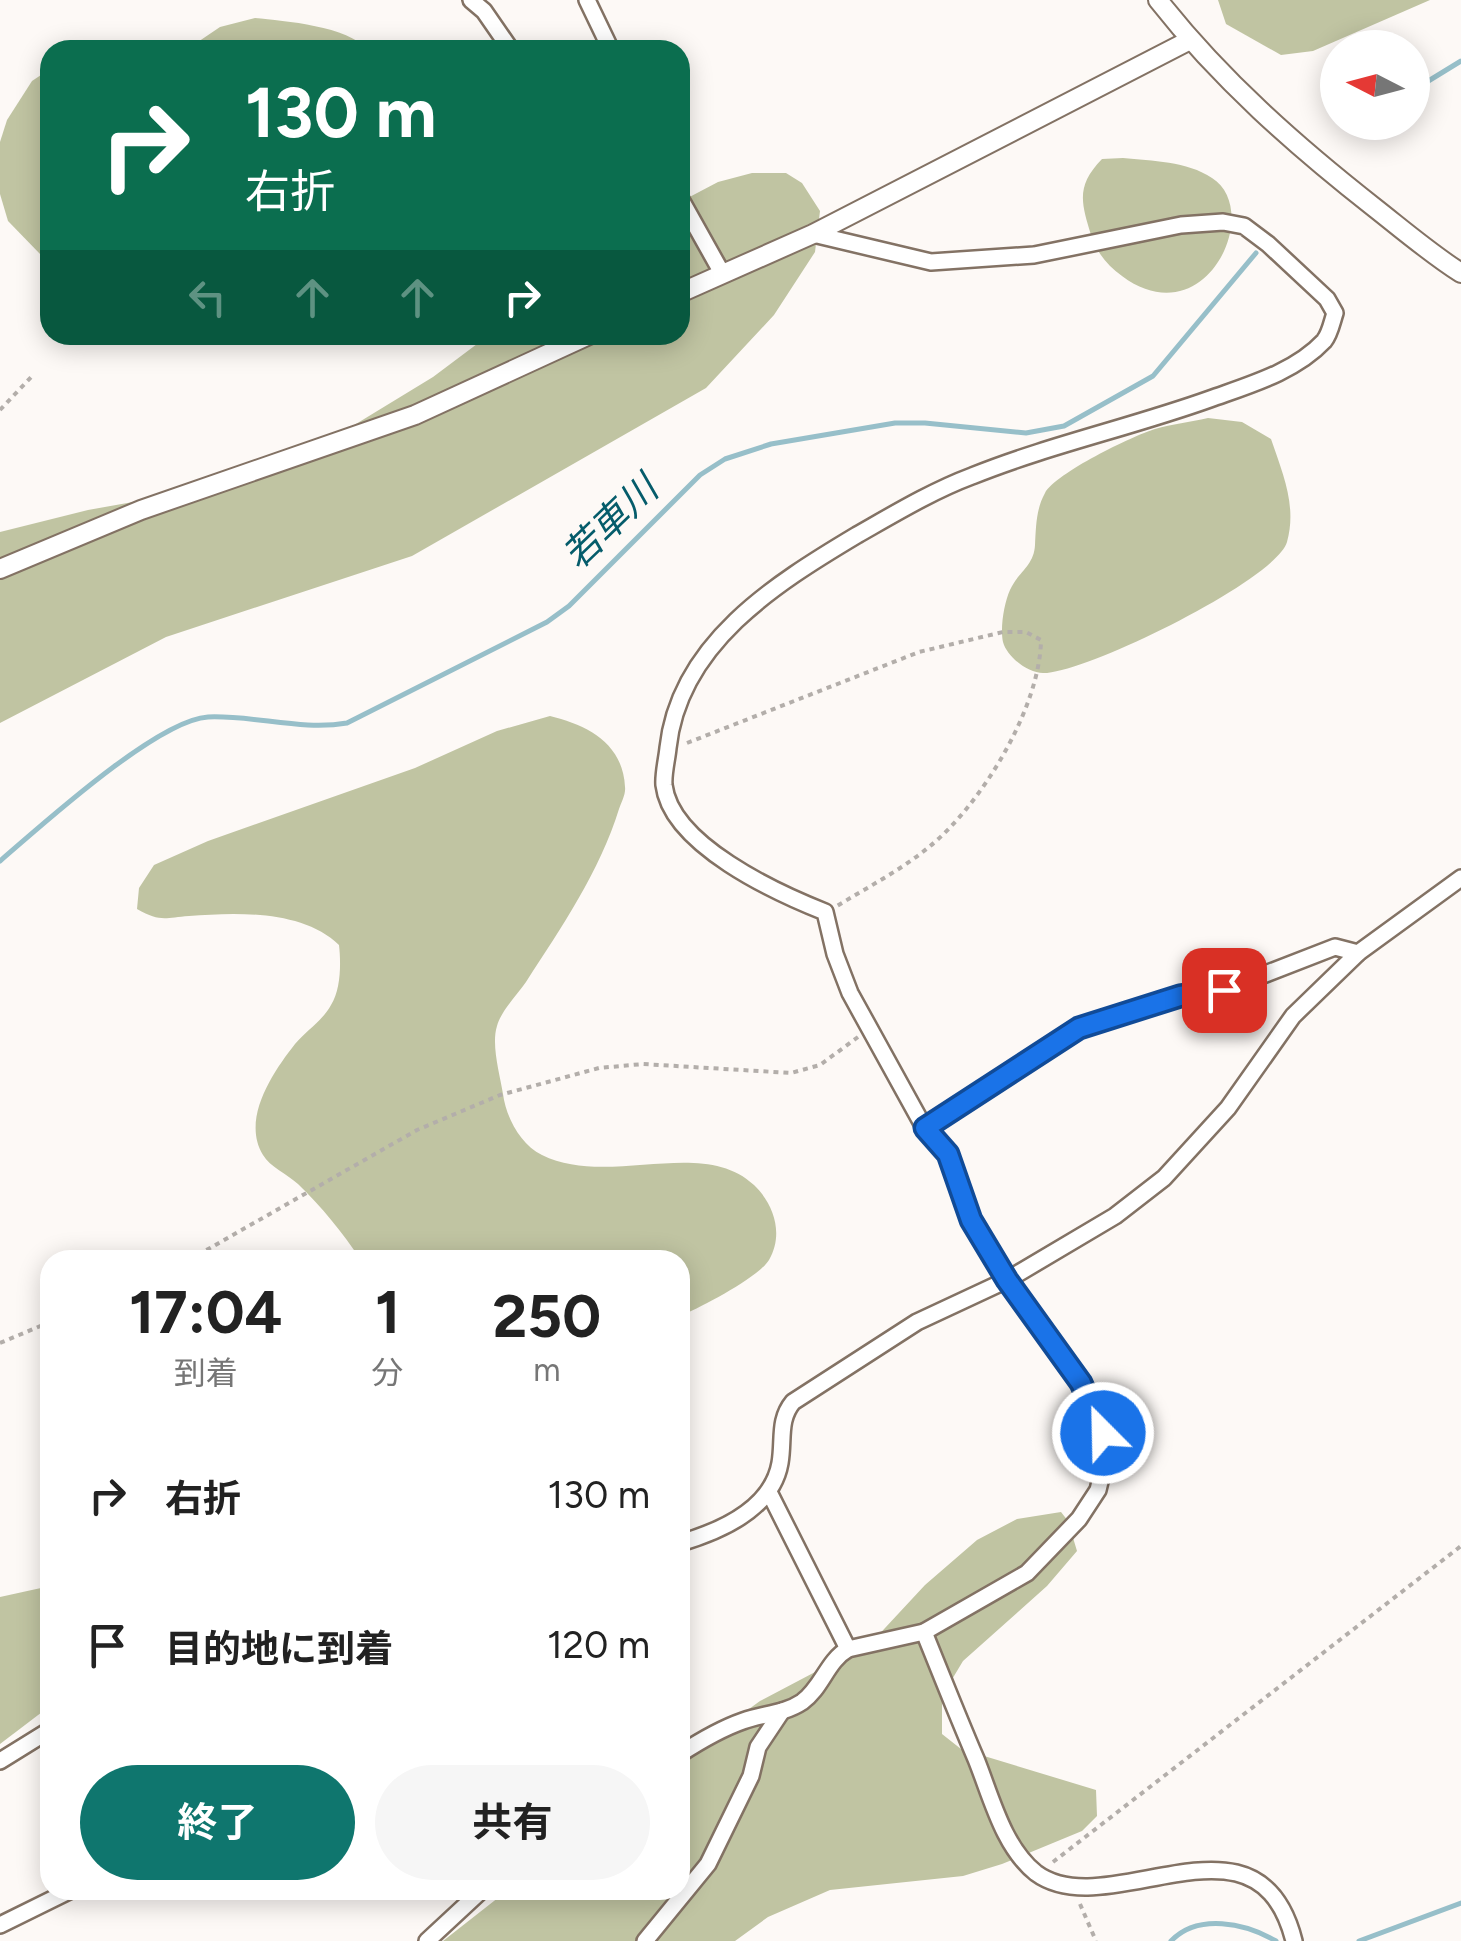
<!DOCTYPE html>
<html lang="ja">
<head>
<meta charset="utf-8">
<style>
	:root { --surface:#fff; --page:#f6f6f6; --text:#222; --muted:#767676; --accent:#0f766e }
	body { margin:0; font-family:Figtree,"Noto Sans JP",sans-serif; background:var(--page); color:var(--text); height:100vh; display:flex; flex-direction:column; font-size:38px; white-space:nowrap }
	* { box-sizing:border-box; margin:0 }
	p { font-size:32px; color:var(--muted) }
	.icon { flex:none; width:55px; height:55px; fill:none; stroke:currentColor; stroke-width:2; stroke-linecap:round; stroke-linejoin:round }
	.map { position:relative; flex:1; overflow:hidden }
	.drawer { position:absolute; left:40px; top:1250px; width:650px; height:650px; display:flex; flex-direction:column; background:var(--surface); border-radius:30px; box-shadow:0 5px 25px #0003 }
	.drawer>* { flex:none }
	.banner { position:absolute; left:40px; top:40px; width:650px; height:305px; border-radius:30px; box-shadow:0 5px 25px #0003; background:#0b6e4f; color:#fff; overflow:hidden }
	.needle { width:65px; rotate:276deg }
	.buttons { position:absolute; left:1320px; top:30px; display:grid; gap:20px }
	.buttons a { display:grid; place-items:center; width:110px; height:110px; border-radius:50%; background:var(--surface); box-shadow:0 5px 25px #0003; font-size:50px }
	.pin { position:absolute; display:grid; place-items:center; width:85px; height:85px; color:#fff; margin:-42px; border-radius:20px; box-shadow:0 5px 15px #0006 }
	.me { position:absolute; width:110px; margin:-55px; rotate:337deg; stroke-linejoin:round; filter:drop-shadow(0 0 8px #0008) }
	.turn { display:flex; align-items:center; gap:35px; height:210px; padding:0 40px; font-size:45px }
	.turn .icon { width:130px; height:130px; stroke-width:2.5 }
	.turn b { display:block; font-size:70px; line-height:85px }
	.lanes { display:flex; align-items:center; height:95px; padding:0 40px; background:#0003; justify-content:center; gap:50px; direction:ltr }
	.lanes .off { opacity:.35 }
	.eta { display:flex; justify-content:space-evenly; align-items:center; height:170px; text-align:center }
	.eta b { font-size:60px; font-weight:700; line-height:70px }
	.primary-button { display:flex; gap:20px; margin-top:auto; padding:20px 40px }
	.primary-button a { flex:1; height:115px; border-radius:60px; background:var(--accent); color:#fff; font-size:40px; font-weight:700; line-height:115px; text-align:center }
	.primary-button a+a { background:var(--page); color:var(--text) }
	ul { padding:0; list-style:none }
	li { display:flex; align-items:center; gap:30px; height:150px; padding:0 40px }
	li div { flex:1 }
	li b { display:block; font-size:38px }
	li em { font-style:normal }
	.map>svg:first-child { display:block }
</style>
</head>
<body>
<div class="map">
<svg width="1461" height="1941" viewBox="0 0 1461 1941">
	<rect width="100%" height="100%" fill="#fdf9f6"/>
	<!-- forest -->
	<g fill="#c0c4a2">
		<path d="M1218,0h212l-117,51 -32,4 -55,-31z"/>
		<path d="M255,18c30,3 93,8 113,32h-182l34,-23z"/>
		<path d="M50,69v187l-9,-1 -33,-34 -8,-27v-52l7,-22 25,-39z"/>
		<path d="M1123,158c29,3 64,3 89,20 52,33 -7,160 -90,98 -15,-11 -25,-23 -31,-41 -10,-33 -15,-49 11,-76z"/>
		<path d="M752,173h34l16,10 18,28 -5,41 -41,63 -68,73 -294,168 -246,81 -166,86v-191l88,-22 129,-23 111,-46 105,-64 56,-42h191v-133l38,-20z"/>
		<path d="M1208,418l34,4 29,17c12,35 26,67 16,103 -11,38 -203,132 -244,131 -15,0 -36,-16 -40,-31 -3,-14 1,-39 7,-52 8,-18 24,-24 25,-45 1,-18 1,-36 10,-52 11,-20 87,-57 110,-64 17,-5 35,-7 53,-11z"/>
		<path d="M550,716c37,9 73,27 75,71 1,7 -4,16 -6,22 -19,62 -58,119 -93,173 -9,13 -25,29 -29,44 -6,19 3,49 6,68 3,23 17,50 39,61 66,33 160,-19 212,30 20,19 30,49 15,75 -10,17 -69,48 -89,56v-56h-319c-19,-28 -39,-53 -63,-76 -11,-10 -28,-17 -35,-29 -22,-36 10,-83 32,-111 11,-13 28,-24 36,-39 10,-16 10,-42 8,-60 -36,-35 -102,-33 -150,-29 -25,2 -29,6 -52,-7l2,-21 15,-23 54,-24 207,-73 82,-37z"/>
		<path d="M1061,1512l7,9 9,30 -30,35 -84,75 -21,35v38l19,15 135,41 1,26 -15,15 -80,33 -39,12 -133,14 -62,27 -33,24h-292l65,-51h172v-131l80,-58 112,-59 53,-57 52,-45 40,-21z"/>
		<path d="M50,1586v120l-50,38v-147z"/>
	</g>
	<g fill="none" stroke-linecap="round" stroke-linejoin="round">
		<!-- stream -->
		<g stroke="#97bfc9" stroke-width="5">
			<path d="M1412,91l49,-30"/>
			<path d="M0,861c41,-35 157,-141 208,-144 47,-2 93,14 139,6l200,-101 22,-16 131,-131 25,-16 46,-15 124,-21h30l101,10 38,-7 89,-50 103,-123"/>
			<path d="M1171,1941c27,-28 74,-18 105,0"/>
			<path d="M1359,1941l102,-38"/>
		</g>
		<!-- minor casing -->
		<g stroke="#837264" stroke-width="20">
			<g id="minor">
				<path d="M471,0l13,11 27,39"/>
				<path d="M587,0l24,50"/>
				<path d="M680,198l42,75"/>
				<path d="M925,1129l154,-101 101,-31 44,-7 111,-43 23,6"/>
				<path d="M769,1492l79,157"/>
				<path d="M680,1543c41,-12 92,-34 100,-80 4,-23 -2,-43 13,-61l124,-80 90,-42 108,-64 49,-38 64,-70 65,-92 65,-63 103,-75"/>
				<path d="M924,1632c17,42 34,85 52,127 15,37 27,88 60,114 73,54 222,-76 258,68"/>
				<path d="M680,1754c20,-13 40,-25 63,-33 19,-7 41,-7 59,-19 20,-14 25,-41 46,-53l76,-17 103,-59 52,-54 19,-29 7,-29 -2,-28 -8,-24 -14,-26 -74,-103 -36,-60 -23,-66 -23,-25 -75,-136 -15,-39 -10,-42c-48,-19 -154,-67 -161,-127 -1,-11 3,-26 4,-37 11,-104 107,-164 189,-213 37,-21 75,-44 115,-59 77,-31 160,-49 238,-77 39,-14 85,-27 114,-58 6,-7 8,-19 11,-28l-8,-14 -59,-55 -24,-18 -21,-4 -42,3 -147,30 -103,7 -118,-28"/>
				<path d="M0,1761l50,-31"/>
				<path d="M0,1925l71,-35"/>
				<path d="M427,1941l55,-51"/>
				<path d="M645,1941l63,-77 43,-88 7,-29 24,-36"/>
			</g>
		</g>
		<!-- tertiary casing -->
		<g stroke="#837264" stroke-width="22">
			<g id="tertiary">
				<path d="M1158,0c62,79 138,146 217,208 28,22 56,46 86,65"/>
				<path d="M680,293l133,-59 377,-194"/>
				<path d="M0,569l141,-59 274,-95 174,-80"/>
			</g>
		</g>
		<!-- path -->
		<g stroke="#b3aeaa" stroke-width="4" stroke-dasharray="5 5" stroke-linecap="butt">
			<path d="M0,410l34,-36"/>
			<path d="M687,743l232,-91 84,-20h23l15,8c-1,68 -60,165 -112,207 -28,23 -61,40 -92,59"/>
			<path d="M189,1260l228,-130 83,-35 99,-27 44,-4 148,9 29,-8 38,-28"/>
			<path d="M0,1343l50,-21"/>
			<path d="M1053,1862l408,-316"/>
			<path d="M1080,1904l16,37"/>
		</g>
		<!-- minor -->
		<use href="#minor" stroke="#fff" stroke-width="15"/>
		<!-- tertiary -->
		<use href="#tertiary" stroke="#fff" stroke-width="18"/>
	</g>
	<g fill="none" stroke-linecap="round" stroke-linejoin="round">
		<!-- route casing -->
		<g stroke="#114b97" stroke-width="25">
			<path id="route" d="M1103,1433l-22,-50 -74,-103 -36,-60 -23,-66 -23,-26 154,-100 101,-32 44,-6"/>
		</g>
		<!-- route -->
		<use href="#route" stroke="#1a73e8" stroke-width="18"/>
	</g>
	<g text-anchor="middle" stroke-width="10" stroke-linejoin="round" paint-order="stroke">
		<!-- water labels -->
		<g font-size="38" font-style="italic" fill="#055c6b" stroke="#fdf9f6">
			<text transform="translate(610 522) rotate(-44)" y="13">若車川</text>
		</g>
	</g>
</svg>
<div class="buttons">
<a><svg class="needle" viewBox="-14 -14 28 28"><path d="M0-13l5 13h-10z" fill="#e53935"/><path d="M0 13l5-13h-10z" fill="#767676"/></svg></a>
</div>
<div class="pin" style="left:1224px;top:990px;background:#d93025"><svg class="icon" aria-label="arrive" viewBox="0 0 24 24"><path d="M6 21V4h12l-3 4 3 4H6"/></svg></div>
<svg class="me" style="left:1103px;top:1433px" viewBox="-20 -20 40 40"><circle r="17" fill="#1a73e8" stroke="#fff" stroke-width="3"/><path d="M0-11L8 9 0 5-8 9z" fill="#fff"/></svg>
<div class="banner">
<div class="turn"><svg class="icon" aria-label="right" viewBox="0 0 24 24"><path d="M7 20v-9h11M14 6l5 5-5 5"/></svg><div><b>130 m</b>右折</div></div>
<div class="lanes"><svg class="icon off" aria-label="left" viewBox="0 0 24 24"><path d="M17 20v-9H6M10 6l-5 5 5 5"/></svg><svg class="icon off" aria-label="ahead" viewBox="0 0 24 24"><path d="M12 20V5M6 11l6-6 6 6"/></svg><svg class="icon off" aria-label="ahead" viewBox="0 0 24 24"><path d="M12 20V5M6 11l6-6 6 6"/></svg><svg class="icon" aria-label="right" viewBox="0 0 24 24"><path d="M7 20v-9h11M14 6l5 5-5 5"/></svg></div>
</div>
<section class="drawer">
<div class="eta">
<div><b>17:04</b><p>到着</p></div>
<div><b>1</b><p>分</p></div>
<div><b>250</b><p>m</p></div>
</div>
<ul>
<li><svg class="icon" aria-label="right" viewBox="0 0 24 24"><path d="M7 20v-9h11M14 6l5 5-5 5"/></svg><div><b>右折</b></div><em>130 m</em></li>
<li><svg class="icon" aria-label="arrive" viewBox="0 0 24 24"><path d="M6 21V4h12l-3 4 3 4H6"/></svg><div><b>目的地に到着</b></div><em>120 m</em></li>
</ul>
<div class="primary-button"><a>終了</a><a>共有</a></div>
</section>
</div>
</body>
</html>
